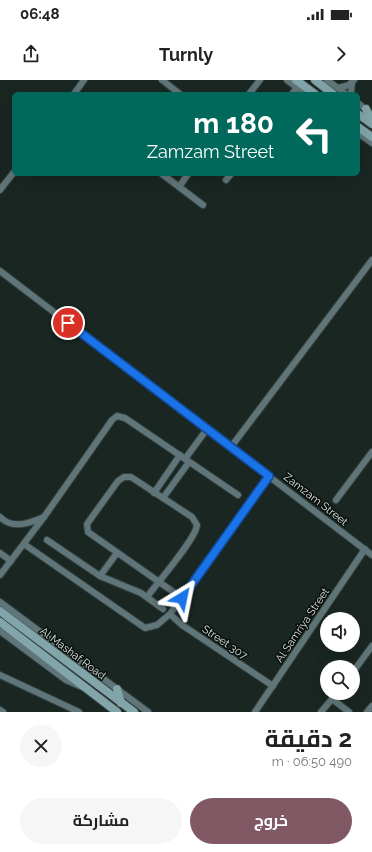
<!DOCTYPE html>
<html lang="ar">
<head>
<meta charset="utf-8">
<style>
	:root { --surface:#fff; --page:#f6f6f6; --text:#222; --muted:#767676; --accent:#7f5863 }
	body { margin:0; font-family:Raleway,Cairo,sans-serif; background:var(--page); color:var(--text); direction:rtl; height:100vh; display:flex; flex-direction:column; font-size:15px; white-space:nowrap }
	* { box-sizing:border-box; margin:0 }
	p { font-size:13px; color:var(--muted) }
	.icon { flex:none; width:22px; height:22px; fill:none; stroke:currentColor; stroke-width:2; stroke-linecap:round; stroke-linejoin:round }
	.map { position:relative; height:632px; overflow:hidden; direction:ltr }
	.panel { display:flex; flex-direction:column; background:var(--surface); flex:1 }
	.panel>* { flex:none }
	.hud { position:absolute; left:12px; top:12px; width:348px; height:84px; border-radius:6px; box-shadow:0 4px 16px #0002; direction:rtl; background:#00695c; color:#fff; overflow:hidden }
	.tools { position:absolute; left:320px; top:532px; display:grid; gap:8px }
	.tools a { display:grid; place-items:center; width:40px; height:40px; border-radius:50%; background:var(--surface); box-shadow:0 4px 16px #0002; font-size:20px }
	.pin { position:absolute; display:grid; place-items:center; width:34px; height:34px; color:#fff; margin:-17px; border:2px solid #fff; border-radius:50%; box-shadow:0 1px 4px #0007 }
	.me { position:absolute; width:44px; margin:-22px; rotate:35deg; stroke-linejoin:round; filter:drop-shadow(0 0 3px #0008) }
	.turn { display:flex; align-items:center; gap:14px; height:84px; padding:0 20px; font-size:18px }
	.turn .icon { width:52px; height:52px; stroke-width:2.5 }
	.turn b { display:block; font-size:28px; line-height:34px }
	.round { display:grid; place-items:center; flex:none; width:42px; height:42px; border-radius:21px; background:var(--page) }
	.head { display:flex; align-items:center; justify-content:space-between; height:68px; padding:0 20px }
	h1 { font-size:24px; font-weight:700; line-height:30px }
	.cta { display:flex; gap:8px; margin-top:auto; padding:8px 20px }
	.cta a { flex:1; height:46px; border-radius:24px; background:var(--accent); color:#fff; font-size:16px; font-weight:700; line-height:46px; text-align:center }
	.cta a+a { background:var(--page); color:var(--text) }
	.status { display:flex; justify-content:space-between; align-items:center; height:28px; padding:0 20px; background:var(--surface); direction:ltr }
	.status svg { height:11px; fill:currentColor }
	header { display:flex; justify-content:space-between; align-items:center; height:52px; padding:0 20px; background:var(--surface); font-size:18px; font-weight:700 }
	.map>svg:first-child { display:block }
</style>
</head>
<body>
<div class="status"><b>06:48</b><svg viewBox="0 0 49 12"><path d="M0 12V9h3v3zM5 12V6h3v6zM10 12V3h3v9zM15 12V0h3v12zM26 1h20v11H26zM47 4h2v5h-2z"/></svg></div>
<header><svg class="icon" aria-label="forward" viewBox="0 0 24 24"><path d="M9 5l7 7-7 7"/></svg>Turnly<svg class="icon" aria-label="share" viewBox="0 0 24 24"><path d="M12 15V3M7 8l5-5 5 5M5 13v7h14v-7"/></svg></header>
<div class="map">
<svg width="372" height="632" viewBox="0 0 372 632">
	<rect width="100%" height="100%" fill="#192622"/>
	<g fill="none" stroke-linecap="round" stroke-linejoin="round">
		<!-- street casing -->
		<g stroke="#34403c" stroke-width="8">
			<g id="street">
				<path d="M162,0l18,14"/>
				<path d="M287,0l19,14"/>
				<path d="M327,0l19,14"/>
				<path d="M338,8l11,-3 5,-5"/>
				<path d="M74,14l10,-14"/>
				<path d="M249,14l11,-14"/>
				<path d="M292,14l5,-7"/>
				<path d="M351,14l1,-11"/>
				<path d="M358,23l11,9"/>
				<path d="M358,53l14,10"/>
				<path d="M162,94l41,31"/>
				<path d="M226,100l5,-6"/>
				<path d="M179,107l9,-13"/>
				<path d="M0,110l14,-18"/>
				<path d="M0,191l372,284"/>
				<path d="M231,367l141,-187"/>
				<path d="M185,379l22,-30"/>
				<path d="M269,396l-99,138 12,11 91,61"/>
				<path d="M154,413l26,-38"/>
				<path d="M163,418l26,-36"/>
				<path d="M336,420l36,-48"/>
				<path d="M0,437c13,13 30,6 44,0"/>
				<path d="M47,460l53,36 41,17 22,16"/>
				<path d="M24,464l121,84 12,-3 13,-11"/>
				<path d="M0,473l11,8"/>
				<path d="M0,495l44,-58 68,-97 5,-4 8,2 113,77"/>
				<path d="M100,496l17,-23"/>
				<path d="M147,517c10,-14 49,-58 50,-72l-5,-8 -61,-40h-7l-6,4 -31,43 1,8 94,66"/>
				<path d="M0,522l148,110"/>
				<path d="M0,551l66,49 16,7"/>
				<path d="M353,592l19,-26"/>
				<path d="M0,595l79,37"/>
				<path d="M332,619l5,-6"/>
				<path d="M0,630l3,2"/>
				<path d="M255,632l110,-163"/>
				<path d="M321,632l11,-13 17,13"/>
				<path d="M367,632l5,-6"/>
			</g>
		</g>
		<!-- secondary casing -->
		<g stroke="#34403c" stroke-width="10">
			<g id="secondary">
				<path d="M296,0l19,14"/>
				<path d="M315,0l18,14"/>
				<path d="M366,29l6,13"/>
				<path d="M358,34l14,10"/>
				<path d="M358,47l14,10"/>
				<path d="M0,531l134,101"/>
				<path d="M0,542l117,90"/>
				<path d="M117,609l4,14"/>
			</g>
		</g>
		<!-- street -->
		<use href="#street" stroke="#607579" stroke-width="6"/>
		<!-- secondary -->
		<use href="#secondary" stroke="#82a5aa" stroke-width="8"/>
	</g>
	<g fill="none" stroke-linecap="round" stroke-linejoin="round">
		<!-- route casing -->
		<g stroke="#114b97" stroke-width="10">
			<path id="route" d="M68,243l201,153 -87,122"/>
		</g>
		<!-- route -->
		<use href="#route" stroke="#1a73e8" stroke-width="7"/>
	</g>
	<g text-anchor="middle" stroke-width="3" stroke-linejoin="round" paint-order="stroke">
		<!-- street labels -->
		<g font-size="11" fill="#d8e1de" stroke="#080e0c">
			<text transform="translate(316 419) rotate(38)" y="4">Zamzam Street</text>
			<text transform="translate(302 545) rotate(-56)" y="4">Al Samriya Street</text>
			<text transform="translate(225 562) rotate(34)" y="4">Street 307</text>
			<text transform="translate(73 573) rotate(37)" y="4">Al Mashaf Road</text>
		</g>
	</g>
</svg>
<div class="tools">
<a><svg class="icon" aria-label="sound" viewBox="0 0 24 24"><path d="M4 9h4l5-4v14l-5-4H4zM17 9q2 3 0 6"/></svg></a>
<a><svg class="icon" aria-label="search" viewBox="0 0 24 24"><circle cx="10" cy="10" r="6"/><path d="M15 15l6 6"/></svg></a>
</div>
<div class="pin" style="left:68px;top:243px;background:#d93025"><svg class="icon" aria-label="arrive" viewBox="0 0 24 24"><path d="M6 21V4h12l-3 4 3 4H6"/></svg></div>
<svg class="me" style="left:182px;top:518px" viewBox="-20 -20 40 40"><path d="M0-17L14 15 0 8-14 15z" fill="#1a73e8" stroke="#fff" stroke-width="4"/></svg>
<div class="hud">
<div class="turn"><svg class="icon" aria-label="left" viewBox="0 0 24 24"><path d="M17 20v-9H6M10 6l-5 5 5 5"/></svg><div><b>180 m</b>Zamzam Street</div></div>
</div>
</div>
<section class="panel">
<div class="head"><div><h1>2 دقيقة</h1><p>490 m · 06:50</p></div><a class="round"><svg class="icon" aria-label="close" viewBox="0 0 24 24"><path d="M6 6l12 12M18 6L6 18"/></svg></a></div>
<div class="cta"><a>خروج</a><a>مشاركة</a></div>
</section>
</body>
</html>
